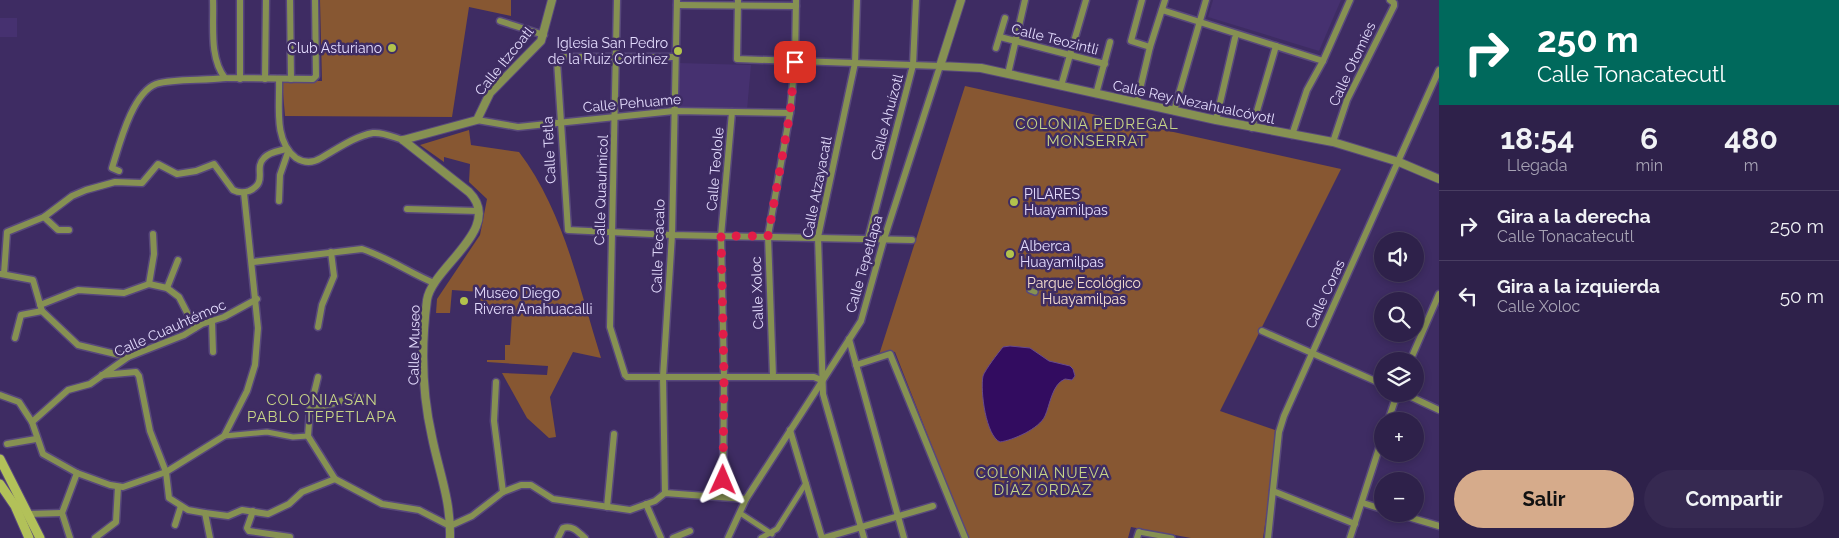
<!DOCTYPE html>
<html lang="es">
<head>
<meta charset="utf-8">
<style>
	:root { --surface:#2e214a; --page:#362951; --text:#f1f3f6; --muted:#a7a3b5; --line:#493e62; --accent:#d6ab8b }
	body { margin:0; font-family:Raleway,sans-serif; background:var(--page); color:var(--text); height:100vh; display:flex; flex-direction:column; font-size:19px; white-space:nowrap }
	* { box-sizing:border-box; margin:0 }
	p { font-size:16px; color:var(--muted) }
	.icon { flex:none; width:28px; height:28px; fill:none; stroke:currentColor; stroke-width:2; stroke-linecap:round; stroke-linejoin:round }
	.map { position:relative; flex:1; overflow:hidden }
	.side { display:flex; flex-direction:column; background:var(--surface); width:400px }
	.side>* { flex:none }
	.banner { background:#00695c; color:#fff; overflow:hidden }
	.fabs { position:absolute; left:1374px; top:232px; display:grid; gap:10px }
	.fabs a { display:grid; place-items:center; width:50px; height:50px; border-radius:50%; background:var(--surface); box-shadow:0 2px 8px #0003,0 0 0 1px var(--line); font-size:25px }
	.pin { position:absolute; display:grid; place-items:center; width:42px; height:42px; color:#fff; margin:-21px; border-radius:10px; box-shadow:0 2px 8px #0006 }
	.me { position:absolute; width:55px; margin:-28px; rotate:1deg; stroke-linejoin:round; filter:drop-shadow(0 0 4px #0008) }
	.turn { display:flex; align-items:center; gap:18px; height:105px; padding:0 15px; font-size:22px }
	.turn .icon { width:65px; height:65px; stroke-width:2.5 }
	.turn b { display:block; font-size:35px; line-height:42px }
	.eta { display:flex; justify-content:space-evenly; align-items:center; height:85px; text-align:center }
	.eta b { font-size:30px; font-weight:700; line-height:35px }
	.action { display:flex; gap:10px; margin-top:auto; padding:10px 15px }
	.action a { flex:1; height:58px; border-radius:30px; background:var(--accent); color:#111; font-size:20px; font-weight:700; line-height:58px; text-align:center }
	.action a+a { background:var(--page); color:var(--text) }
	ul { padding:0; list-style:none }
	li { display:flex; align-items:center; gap:15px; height:70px; padding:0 15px; border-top:1px solid var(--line) }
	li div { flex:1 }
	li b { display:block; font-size:19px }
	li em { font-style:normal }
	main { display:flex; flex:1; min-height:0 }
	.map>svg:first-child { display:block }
</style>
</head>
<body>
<main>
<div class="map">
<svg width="1439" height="538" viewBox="0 0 1439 538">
	<rect width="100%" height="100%" fill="#3e2c63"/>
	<!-- built -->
	<g fill="#463170">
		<path d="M1213,0h128l-22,51 -111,-34z"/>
		<rect x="0" y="18" width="17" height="19"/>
		<path d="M678,63l73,2 -4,45 -71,-2z"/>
	</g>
	<!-- green -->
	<g fill="#875732">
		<path d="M320,0h191v16l-42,-9 -17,110 -167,-1 -3,-35h40z"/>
		<path d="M965,86l376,83 -121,242 55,19 -4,56 -8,52h-72l-60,-11 -3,11h-160l-73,-186 -6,-1 -10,4z"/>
		<path d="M469,130l2,15 48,7c45,59 60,136 82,206l-28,-6 -23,45 6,40 -7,1 -22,-20 -25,-45 45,2 1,-9 -61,-4v-2h18v-15h5l2,-31 -21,-1 -2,-4h-9l1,-17 -29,-2 -2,23h-14l1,-14 43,-64 7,-36 -18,-17 1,-18 -26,-7v5l-24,-17z"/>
	</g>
	<!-- water -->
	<path fill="#320c60" stroke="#674a8f" d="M1010,346l20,2 19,13 21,5 3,3 2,7 -3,4 -7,-1c-13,5 -15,26 -20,37 -6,13 -32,24 -45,26 -14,-6 -20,-51 -17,-66 2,-6 15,-23 20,-29z"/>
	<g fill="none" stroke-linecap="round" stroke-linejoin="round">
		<!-- pedestrian casing -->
		<g stroke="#58487c" stroke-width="8">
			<g id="pedestrian">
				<path d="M1030,290l5,2"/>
				<path d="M224,436l43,-4 26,5 15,-1"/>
				<path d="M740,513l32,21"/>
				<path d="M1139,532l33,6"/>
				<path d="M761,538l16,-9 29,-46"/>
			</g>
		</g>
		<!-- minor casing -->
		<g stroke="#58487c" stroke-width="9">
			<g id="minor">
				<path d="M213,0c1,25 -4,58 12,78l88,1 3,-3 -1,-76"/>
				<path d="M290,0l1,79"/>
				<path d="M617,0l-7,327 15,48 2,2h187l7,3"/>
				<path d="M857,0l-2,63 -37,174 5,157 41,144"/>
				<path d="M1142,0l-11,41 19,6"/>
				<path d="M677,5l119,1"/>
				<path d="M1162,10l161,51"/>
				<path d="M500,21l44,14"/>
				<path d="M1000,37l105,27"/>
				<path d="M996,48l9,-30"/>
				<path d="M675,57h-112l-6,4 11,169 104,5 240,5"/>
				<path d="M1008,74l17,-74"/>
				<path d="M240,79v-79"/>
				<path d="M265,79l1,-79"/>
				<path d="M279,79c1,25 -6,62 17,79 8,5 17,5 25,0 16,-9 34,-22 52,-25 10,-1 20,4 30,7"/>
				<path d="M1061,86l25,-86"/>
				<path d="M1096,94l14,-52"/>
				<path d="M1137,102l13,-55 15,-47"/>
				<path d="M1174,111l32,-111"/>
				<path d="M477,120l41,7 156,-16 116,2"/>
				<path d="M1216,120l19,-82"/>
				<path d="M1252,128l24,-82"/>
				<path d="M1292,135l15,-45 16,-29 27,-61"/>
				<path d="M1333,142l14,-42 47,-94v-3l-4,-3"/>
				<path d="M119,171l-7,-3c7,-22 20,-75 44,-84 19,-6 48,-3 69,-6"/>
				<path d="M279,201l1,-26 8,-23"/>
				<path d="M407,209l71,2"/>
				<path d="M44,217l14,13h11"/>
				<path d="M868,239l45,-174 3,-65"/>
				<path d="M253,262l109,-13c25,8 48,24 72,34"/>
				<path d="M1,274l32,6 9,31 36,34 50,12"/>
				<path d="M4,274l3,-42 37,-15 28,-21 14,-6 29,-8 27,1 16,-19 19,10 19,-3 18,-7 19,26c6,3 10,3 16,1 20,-9 4,-22 15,-33 5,-6 15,-7 22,-9"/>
				<path d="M149,284l5,-30 -1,-20"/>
				<path d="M167,288l11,-28"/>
				<path d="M40,305l38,-15 46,3 25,-9 18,4 12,9 16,31"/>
				<path d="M212,321l1,31"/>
				<path d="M318,327l4,-22 12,-29 -3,-24"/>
				<path d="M1262,331l120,53"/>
				<path d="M15,338l6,-23 21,-4"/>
				<path d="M849,339l55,199"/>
				<path d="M1410,361l29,-67"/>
				<path d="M856,365l34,-11 75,184"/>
				<path d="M102,375l34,-3 3,4 11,55 16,41 3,26 19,12 17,3 23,3 14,-6 26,4 21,-10 13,-12 33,-13 47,25 37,6 31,16 22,-10 31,-24 18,-7h10l22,14 77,11 25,-9 10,-8 81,6"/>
				<path d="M773,376l-5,-140 22,-123 5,-52 1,-61"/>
				<path d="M318,377l-8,33 -2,26 27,43"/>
				<path d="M496,382l-2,39 9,71"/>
				<path d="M1405,394l34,16"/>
				<path d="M0,395l19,7 13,20 11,32 34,19 33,12 13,2 43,-15 58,-36 23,-45 8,-26 3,-37 -14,-135"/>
				<path d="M310,410l45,-13 15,3"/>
				<path d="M1388,421l9,-27"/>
				<path d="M32,422l36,-32 22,-6 38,-27 56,-22 18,-11 22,-7 33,-18"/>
				<path d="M790,430l32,108"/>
				<path d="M7,444l29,-5"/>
				<path d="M1273,491l82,33"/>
				<path d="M665,493l-2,-116 9,-142 5,-235"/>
				<path d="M723,497l1,-121 -3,-140 11,-124"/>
				<path d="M1363,503l19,6"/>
				<path d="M646,504l15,34"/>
				<path d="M607,507l7,-73"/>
				<path d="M253,511l-6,17 2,3 41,6"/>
				<path d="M205,513l5,25"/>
				<path d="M28,514l34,-1"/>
				<path d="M1398,514l41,12"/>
				<path d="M175,525l6,-19"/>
				<path d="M70,538l-8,-25 15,-40"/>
				<path d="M95,538l21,-16 2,-35"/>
				<path d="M558,538l5,-10c10,-3 15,4 22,10"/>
				<path d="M673,538l17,-7"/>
				<path d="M728,538l18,-39 115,-178 23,-82 56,-173 -203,-7 1,-59"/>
				<path d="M824,538l109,-32"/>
				<path d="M1137,538l2,-6"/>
				<path d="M1268,538l11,-106 5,-16 155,-346"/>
				<path d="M1350,538l32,-99"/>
			</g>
		</g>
		<!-- tertiary casing -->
		<g stroke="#58487c" stroke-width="10">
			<g id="tertiary">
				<path d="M961,0l-21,66 41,2 235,52 117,22 66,20 40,17"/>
				<path d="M403,140l66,52c36,36 -37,75 -42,108 -6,45 -5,93 5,137 7,35 19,63 18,101"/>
				<path d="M403,140l74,-20 13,-27 51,-52 11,-41"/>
			</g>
		</g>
		<!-- secondary casing -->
		<g stroke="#58487c" stroke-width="11">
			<g id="secondary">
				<path d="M0,459l40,79"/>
				<path d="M0,484l15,22 14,32"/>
			</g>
		</g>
		<!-- pedestrian -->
		<use href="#pedestrian" stroke="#869152" stroke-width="5"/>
		<!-- minor -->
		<use href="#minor" stroke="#869152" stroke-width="6"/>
		<!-- tertiary -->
		<use href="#tertiary" stroke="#869152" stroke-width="8"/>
		<!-- secondary -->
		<use href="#secondary" stroke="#b2c159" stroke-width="9"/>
	</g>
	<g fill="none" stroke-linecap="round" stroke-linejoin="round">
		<!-- route -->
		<path stroke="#e11d48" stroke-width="9" stroke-dasharray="0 16.2" d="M723,480l1,-104 -3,-140h47l22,-123 5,-51"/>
	</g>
	<!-- markers -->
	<g fill="#b2c34c" stroke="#3e2c63" stroke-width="2">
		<circle cx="392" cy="48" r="5"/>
		<circle cx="678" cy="51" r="5"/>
		<circle cx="1014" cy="202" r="5"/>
		<circle cx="1010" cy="254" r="5"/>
		<circle cx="464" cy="301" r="5"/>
	</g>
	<g text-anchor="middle" stroke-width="5" stroke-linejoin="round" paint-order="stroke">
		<!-- street labels -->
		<g font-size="14" fill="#e3dbfd" stroke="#3e2c63">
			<text transform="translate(1055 39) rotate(14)" y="5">Calle Teozintli</text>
			<text transform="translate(504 61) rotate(-51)" y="5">Calle Itzcoatl</text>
			<text transform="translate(1352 64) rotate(-65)" y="5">Calle Otomíes</text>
			<text transform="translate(1194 102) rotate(12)" y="5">Calle Rey Nezahualcóyotl</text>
			<text transform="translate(632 103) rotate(-5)" y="5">Calle Pehuame</text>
			<text transform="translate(887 117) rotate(-75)" y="5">Calle Ahuízotl</text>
			<text transform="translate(549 150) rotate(-93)" y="5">Calle Tetla</text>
			<text transform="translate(715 169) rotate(-85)" y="5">Calle Teolole</text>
			<text transform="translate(817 187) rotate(-79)" y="5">Calle Atzayacatl</text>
			<text transform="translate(601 190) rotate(-88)" y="5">Calle Quauhnicol</text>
			<text transform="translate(658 246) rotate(-88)" y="5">Calle Tecacalo</text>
			<text transform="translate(864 264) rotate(-74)" y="5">Calle Tepetlapa</text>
			<text transform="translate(757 293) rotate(-92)" y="5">Calle Xoloc</text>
			<text transform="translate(1325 294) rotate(-65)" y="5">Calle Coras</text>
			<text transform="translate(170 328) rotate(-24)" y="5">Calle Cuauhtémoc</text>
			<text transform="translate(414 345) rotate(-89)" y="5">Calle Museo</text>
		</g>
		<!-- poi labels -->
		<g font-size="14" fill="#e3dbfd" stroke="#3e2c63" text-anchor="start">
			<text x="668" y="48" text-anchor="end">Iglesia San Pedro<tspan x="668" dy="16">de la Ruiz Cortinez</tspan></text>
			<text x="382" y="53" text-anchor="end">Club Asturiano</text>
			<text x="1024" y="199">PILARES<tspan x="1024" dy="16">Huayamilpas</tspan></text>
			<text x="1020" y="251">Alberca<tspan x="1020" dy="16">Huayamilpas</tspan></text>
			<text x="474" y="298">Museo Diego<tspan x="474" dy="16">Rivera Anahuacalli</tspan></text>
		</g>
		<!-- park labels -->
		<g font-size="14" fill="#f5decf" stroke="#3e2c63">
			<text x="1084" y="288">Parque Ecológico<tspan x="1084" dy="16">Huayamilpas</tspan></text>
		</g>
		<!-- neighbourhood labels -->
		<g font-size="15" letter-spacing="1" fill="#c7d487" stroke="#3e2c63">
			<text x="1097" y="129">COLONIA PEDREGAL<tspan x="1097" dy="17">MONSERRAT</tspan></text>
			<text x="322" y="405">COLONIA SAN<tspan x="322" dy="17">PABLO TEPETLAPA</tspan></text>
			<text x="1043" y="478">COLONIA NUEVA<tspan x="1043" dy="17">DÍAZ ORDAZ</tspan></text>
		</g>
	</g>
</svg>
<div class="fabs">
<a><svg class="icon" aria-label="sound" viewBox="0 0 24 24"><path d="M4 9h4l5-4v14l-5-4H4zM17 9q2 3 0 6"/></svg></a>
<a><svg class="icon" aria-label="search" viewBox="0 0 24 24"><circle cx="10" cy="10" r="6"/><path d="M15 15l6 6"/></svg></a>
<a><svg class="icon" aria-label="layers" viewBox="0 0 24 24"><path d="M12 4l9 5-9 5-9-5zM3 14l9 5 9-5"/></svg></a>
<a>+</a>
<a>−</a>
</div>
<div class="pin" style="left:795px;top:62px;background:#d93025"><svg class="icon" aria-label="arrive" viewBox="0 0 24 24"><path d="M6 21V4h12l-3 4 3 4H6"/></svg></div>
<svg class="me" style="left:723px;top:480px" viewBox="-20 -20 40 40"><path d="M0-17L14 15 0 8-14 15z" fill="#e11d48" stroke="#fff" stroke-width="4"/></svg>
</div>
<section class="side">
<div class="banner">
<div class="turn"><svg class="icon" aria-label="right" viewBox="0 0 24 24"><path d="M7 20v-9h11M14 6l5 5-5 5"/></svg><div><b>250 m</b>Calle Tonacatecutl</div></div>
</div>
<div class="eta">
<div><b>18:54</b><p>Llegada</p></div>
<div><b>6</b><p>min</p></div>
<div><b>480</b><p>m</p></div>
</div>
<ul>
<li><svg class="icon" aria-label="right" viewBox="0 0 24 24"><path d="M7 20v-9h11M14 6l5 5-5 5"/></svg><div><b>Gira a la derecha</b><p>Calle Tonacatecutl</p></div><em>250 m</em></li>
<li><svg class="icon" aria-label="left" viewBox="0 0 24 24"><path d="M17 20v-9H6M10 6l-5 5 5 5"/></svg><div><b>Gira a la izquierda</b><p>Calle Xoloc</p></div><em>50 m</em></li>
</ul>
<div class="action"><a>Salir</a><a>Compartir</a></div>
</section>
</main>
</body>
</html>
